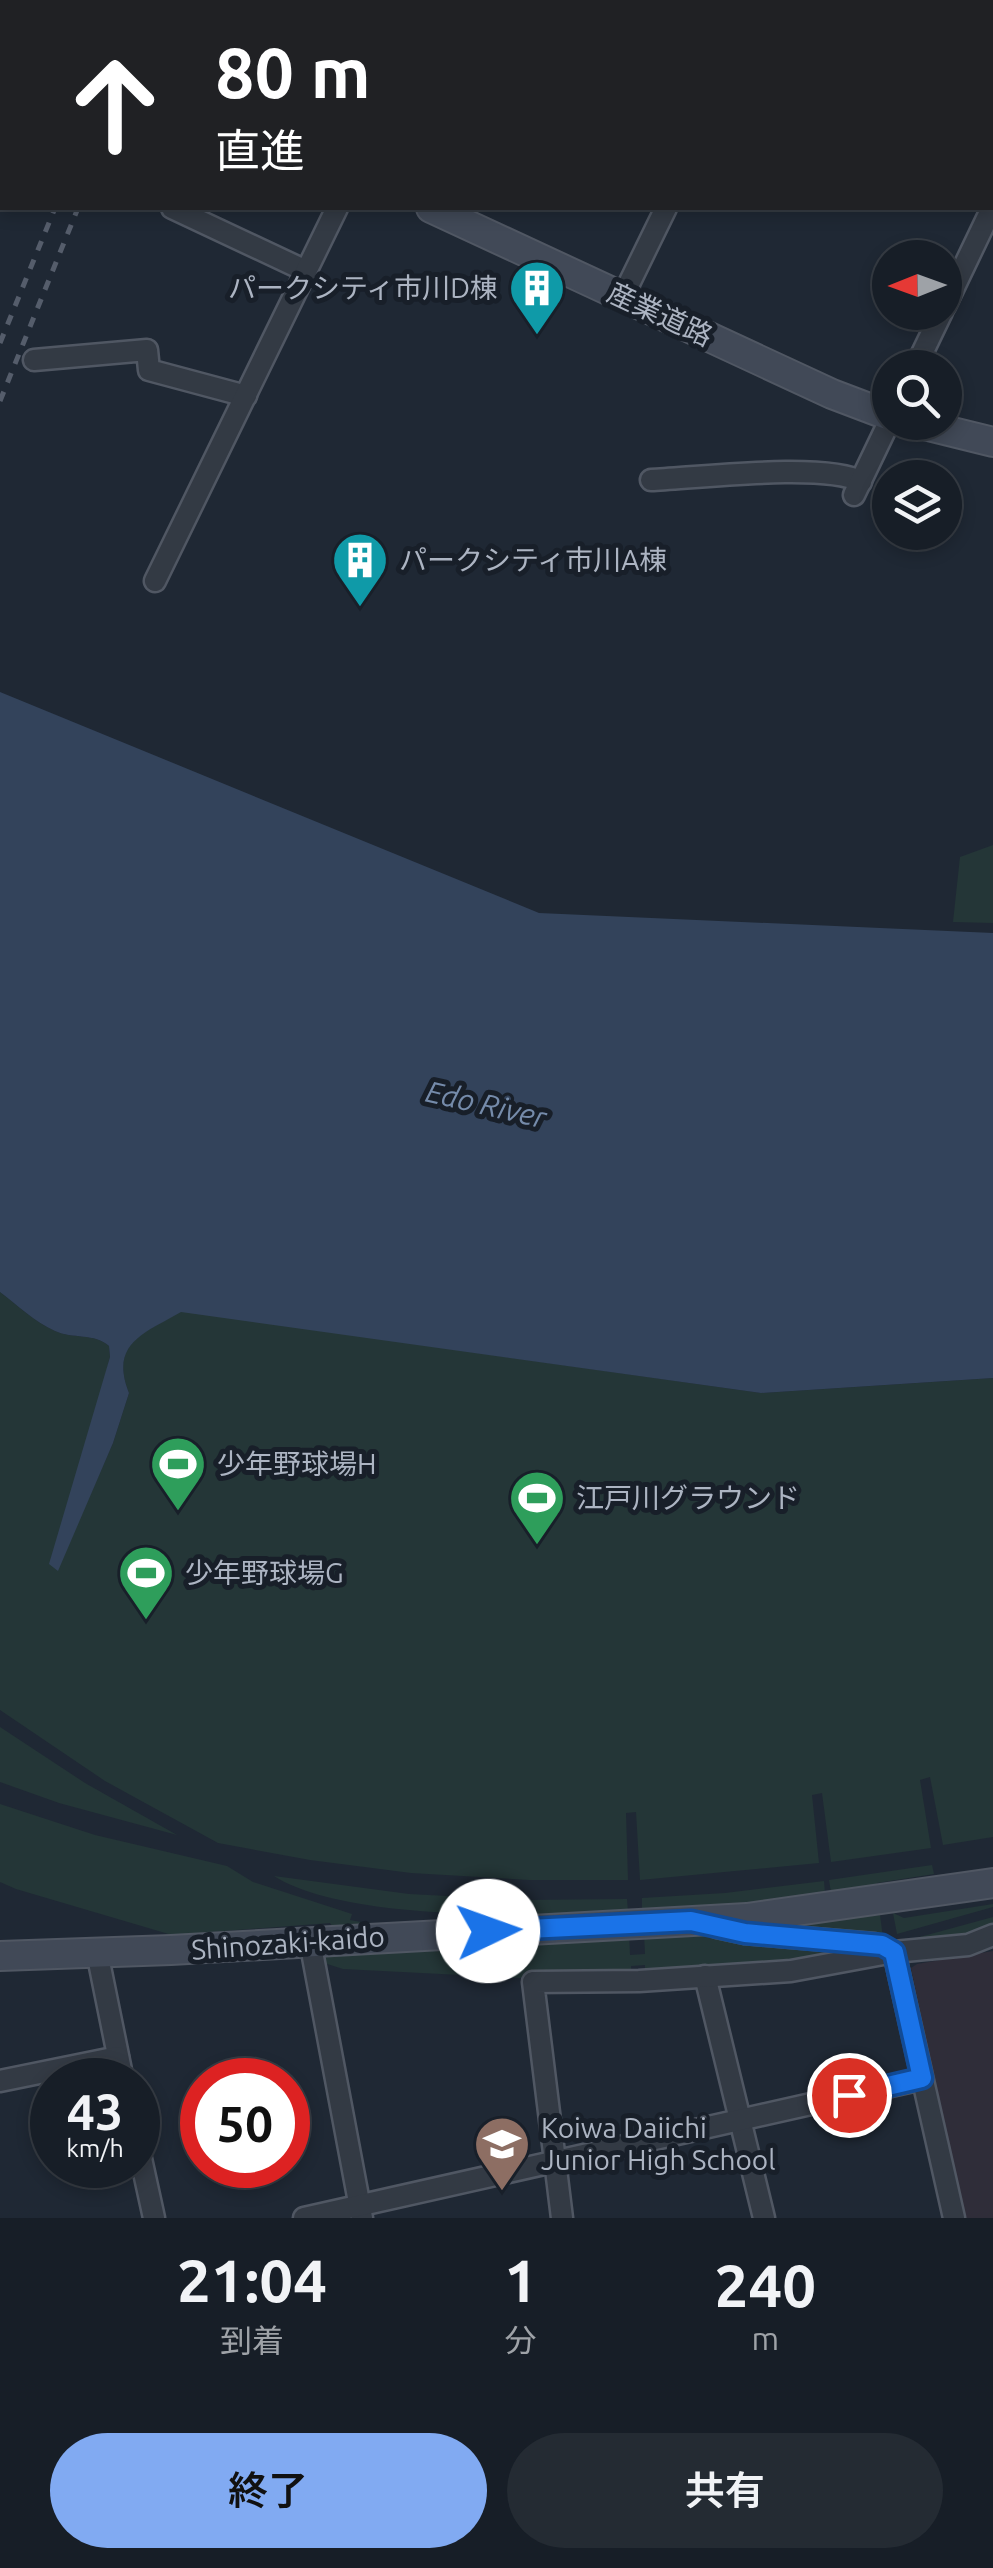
<!DOCTYPE html>
<html lang="ja">
<head>
<meta charset="utf-8">
<style>
	:root { --surface:#171e27; --page:#242b33; --text:#f1f3f6; --muted:#9ea2a7; --line:#363c44; --accent:#81aaf2 }
	body { margin:0; font-family:Ubuntu,"Noto Sans JP",sans-serif; background:var(--page); color:var(--text); height:100vh; display:flex; flex-direction:column; font-size:38px; white-space:nowrap }
	* { box-sizing:border-box; margin:0 }
	p { font-size:32px; color:var(--muted) }
	.icon { flex:none; width:55px; height:55px; fill:none; stroke:currentColor; stroke-width:2; stroke-linecap:round; stroke-linejoin:round }
	.map { position:relative; height:2218px; overflow:hidden }
	.side { display:flex; flex-direction:column; background:var(--surface); flex:1 }
	.side>* { flex:none }
	.guide { position:absolute; left:0px; top:0px; width:995px; height:210px; box-shadow:0 5px 15px #0003,0 0 0 2px var(--line); background:#202124; color:#fff; overflow:hidden }
	.needle { width:65px; rotate:269deg }
	.buttons { position:absolute; left:872px; top:240px; display:grid; gap:20px }
	.buttons a { display:grid; place-items:center; width:90px; height:90px; border-radius:50%; background:var(--surface); box-shadow:0 5px 15px #0003,0 0 0 2px var(--line); font-size:50px }
	.speed { position:absolute; left:30px; top:2058px; display:flex; gap:20px; font-size:50px; font-weight:700; text-align:center }
	.speed>* { display:grid; place-content:center; width:130px; height:130px; border-radius:50%; background:var(--surface); box-shadow:0 5px 15px #0003,0 0 0 2px var(--line); line-height:1 }
	.speed small { font-size:25px; font-weight:400 }
	.speed .limit { border:15px solid #d22; background:#fff; color:#111 }
	.pin { position:absolute; display:grid; place-items:center; width:85px; height:85px; color:#fff; margin:-42px; border:5px solid #fff; border-radius:50%; box-shadow:0 2px 10px #0007 }
	.me { position:absolute; width:110px; margin:-55px; rotate:87deg; stroke-linejoin:round; filter:drop-shadow(0 0 8px #0008) }
	.turn { display:flex; align-items:center; gap:35px; height:210px; padding:0 50px; font-size:45px }
	.turn .icon { width:130px; height:130px; stroke-width:2.5 }
	.turn b { display:block; font-size:70px; line-height:85px }
	.eta { display:flex; justify-content:space-evenly; align-items:center; height:170px; text-align:center }
	.eta b { font-size:60px; font-weight:600; line-height:70px }
	.primary-button { display:flex; gap:20px; margin-top:auto; padding:20px 50px }
	.primary-button a { flex:1; height:115px; border-radius:60px; background:var(--accent); color:#111; font-size:40px; font-weight:600; line-height:115px; text-align:center }
	.primary-button a+a { background:var(--page); color:var(--text) }
	.map>svg:first-child { display:block }
</style>
</head>
<body>
<div class="map">
<svg width="993" height="2218" viewBox="0 0 993 2218">
	<rect width="100%" height="100%" fill="#1f2834"/>
	<!-- medical -->
	<path fill="#2f2d39" d="M993,1951v267h-29l-53,-250 6,-4z"/>
	<!-- green -->
	<g fill="#243637">
		<path d="M993,845v78l-40,-1 7,-65z"/>
		<path d="M0,1292c17,13 35,30 55,39 17,8 40,2 54,15l1,11 -53,213 56,-127 16,-50c-20,-51 15,-59 52,-82l580,82 232,-15v459l-50,8 -13,-68 -10,3 11,68 -100,14 -9,-69 -10,2 7,68 -179,17 -4,-68 -10,1 2,67h-99l-118,-7 -101,-13 -92,-17 -113,-62 -105,-71z"/>
		<path d="M0,1727l85,56 92,52 -118,-32 -59,-21z"/>
		<path d="M0,1804l95,31 132,31 26,16 99,32 -2,6 11,2 3,4 -28,5 -6,-8 -158,12 -156,-46 -16,-7z"/>
		<path d="M932,1865l2,9 -57,9 -2,5 -44,4 -2,-12z"/>
		<path d="M274,1876l135,18 115,6 103,-1 1,13c-86,4 -282,10 -354,-36z"/>
		<path d="M824,1881l1,13 -51,8 -132,10v-14l83,-5z"/>
		<path d="M993,1904v3l-96,27 -4,-21 11,5z"/>
		<path d="M880,1915l3,23 -119,-10z"/>
		<path d="M993,1917v9l-31,14 -57,1z"/>
		<path d="M676,1931l194,16 -42,11 -183,16v-9l-14,1v8l-112,4 -176,-9 -22,-7 3,-10 305,-19 1,22 15,-1 -1,-21z"/>
	</g>
	<!-- water -->
	<path fill="#33435b" d="M0,692l539,221 454,20v445l-232,15 -580,-81c-36,21 -72,31 -52,81l-16,50 -55,128 -9,-7 61,-207 -1,-11c-14,-13 -37,-7 -54,-15 -20,-9 -38,-26 -55,-39z"/>
	<g fill="none" stroke-linecap="round" stroke-linejoin="round">
		<!-- street casing -->
		<g stroke="#505763" stroke-width="25">
			<g id="street">
				<path d="M896,0l5,2"/>
				<path d="M437,2l1,-2"/>
				<path d="M765,2l1,-2"/>
				<path d="M992,47h1"/>
				<path d="M172,208l134,63"/>
				<path d="M623,296l43,-88"/>
				<path d="M945,306l47,-98"/>
				<path d="M34,360l113,-10 2,20 97,26"/>
				<path d="M915,368l27,-56"/>
				<path d="M651,480c44,-2 176,-18 210,2"/>
				<path d="M854,495l36,-75"/>
				<path d="M155,581l182,-373"/>
				<path d="M717,1927l28,6 129,11 20,8 60,266"/>
				<path d="M310,1941l52,277"/>
				<path d="M97,1952l26,128"/>
				<path d="M705,1976l59,242"/>
				<path d="M0,2081l118,-24"/>
				<path d="M138,2145l16,73"/>
				<path d="M304,2218l618,-139"/>
				<path d="M562,2218l-29,-236 106,-1 152,-10 103,-19 74,-7 25,-10"/>
			</g>
		</g>
		<!-- secondary casing -->
		<g stroke="#505763" stroke-width="32">
			<g id="secondary">
				<path d="M0,11l2,2"/>
				<path d="M431,208l401,186 58,22"/>
				<path d="M912,422l81,20"/>
				<path d="M0,1956l171,-6 576,-32 246,-35"/>
			</g>
		</g>
		<!-- street -->
		<use href="#street" stroke="#333a44" stroke-width="20"/>
		<!-- secondary -->
		<use href="#secondary" stroke="#414957" stroke-width="28"/>
		<!-- rail -->
		<g stroke="#555d6b" stroke-width="5" stroke-dasharray="10 10" stroke-linecap="butt">
			<path d="M135,2l1,-2"/>
			<path d="M158,2l1,-2"/>
			<path d="M0,343l55,-135"/>
			<path d="M0,401l78,-193"/>
		</g>
	</g>
	<g fill="none" stroke-linecap="round" stroke-linejoin="round">
		<!-- route casing -->
		<g stroke="#114b97" stroke-width="25">
			<path id="route" d="M488,1931l203,-10 54,12 137,12 12,7 28,126 -73,17"/>
		</g>
		<!-- route -->
		<use href="#route" stroke="#1a73e8" stroke-width="18"/>
	</g>
	<!-- icons -->
	<defs>
		<g id="building-pin" transform="scale(2.875)"><path d="M0 17L-7.5 6A9.5 9.5 0 1 1 7.5 6Z" fill="#0f9aa8" stroke="#181f29"/><path d="M-4-6H4V6H1V3H-1V6H-4ZM-2.5-4.3h1.7v1.8h-1.7ZM.8-4.3h1.7v1.8H.8ZM-2.5-1h1.7V.8h-1.7ZM.8-1h1.7V.8H.8Z" fill="#fff"/></g>
		<g id="stadium-pin" transform="scale(2.875)"><path d="M0 17L-7.5 6A9.5 9.5 0 1 1 7.5 6Z" fill="#2e9e5b" stroke="#181f29"/><path d="M0-5a6.5 5 0 1 0 0 10a6.5 5 0 1 0 0-10ZM-3.5-1.8h7v3.6h-7Z" fill="#fff"/></g>
		<g id="school-pin" transform="scale(2.875)"><path d="M0 17L-7.5 6A9.5 9.5 0 1 1 7.5 6Z" fill="#8d6e63" stroke="#181f29"/><path d="M0-5L7-2L0 1L-7-2ZM-4 1L0 2.5L4 1V4Q0 6-4 4Z" fill="#fff"/></g>
	</defs>
	<g fill-rule="evenodd">
		<use href="#building-pin" x="537" y="288"/>
		<use href="#building-pin" x="360" y="560"/>
		<use href="#stadium-pin" x="178" y="1464"/>
		<use href="#stadium-pin" x="537" y="1498"/>
		<use href="#stadium-pin" x="146" y="1573"/>
		<use href="#school-pin" x="502" y="2144"/>
	</g>
	<g text-anchor="middle" stroke-width="10" stroke-linejoin="round" paint-order="stroke">
		<!-- poi labels -->
		<g font-size="28" fill="#acb4c2" stroke="#181f29" text-anchor="start">
			<text x="498" y="298" text-anchor="end">パークシティ市川D棟</text>
			<text x="399" y="570">パークシティ市川A棟</text>
			<text x="217" y="1474">少年野球場H</text>
			<text x="576" y="1508">江戸川グラウンド</text>
			<text x="185" y="1583">少年野球場G</text>
			<text x="541" y="2138">Koiwa Daiichi<tspan x="541" dy="32">Junior High School</tspan></text>
		</g>
		<!-- street labels -->
		<g font-size="28" fill="#acb4c2" stroke="#181f29">
			<text transform="translate(660 314) rotate(25)" y="10">産業道路</text>
			<text transform="translate(288 1943) rotate(-4)" y="10">Shinozaki-kaido</text>
		</g>
		<!-- water labels -->
		<g font-size="30" font-style="italic" fill="#758baa" stroke="#181f29">
			<text transform="translate(486 1105) rotate(13)" y="10">Edo River</text>
		</g>
	</g>
</svg>
<div class="buttons">
<a><svg class="needle" viewBox="-14 -14 28 28"><path d="M0-13l5 13h-10z" fill="#e53935"/><path d="M0 13l5-13h-10z" fill="#9ea2a7"/></svg></a>
<a><svg class="icon" aria-label="search" viewBox="0 0 24 24"><circle cx="10" cy="10" r="6"/><path d="M15 15l6 6"/></svg></a>
<a><svg class="icon" aria-label="layers" viewBox="0 0 24 24"><path d="M12 4l9 5-9 5-9-5zM3 14l9 5 9-5"/></svg></a>
</div>
<div class="speed"><div>43<small>km/h</small></div><div class="limit">50</div></div>
<div class="pin" style="left:849px;top:2095px;background:#d93025"><svg class="icon" aria-label="arrive" viewBox="0 0 24 24"><path d="M6 21V4h12l-3 4 3 4H6"/></svg></div>
<svg class="me" style="left:488px;top:1931px" viewBox="-20 -20 40 40"><circle r="19" fill="#fff"/><path d="M0-13L10 11 0 6-10 11z" fill="#1a73e8"/></svg>
<div class="guide">
<div class="turn"><svg class="icon" aria-label="ahead" viewBox="0 0 24 24"><path d="M12 20V5M6 11l6-6 6 6"/></svg><div><b>80 m</b>直進</div></div>
</div>
</div>
<section class="side">
<div class="eta">
<div><b>21:04</b><p>到着</p></div>
<div><b>1</b><p>分</p></div>
<div><b>240</b><p>m</p></div>
</div>
<div class="primary-button"><a>終了</a><a>共有</a></div>
</section>
</body>
</html>
